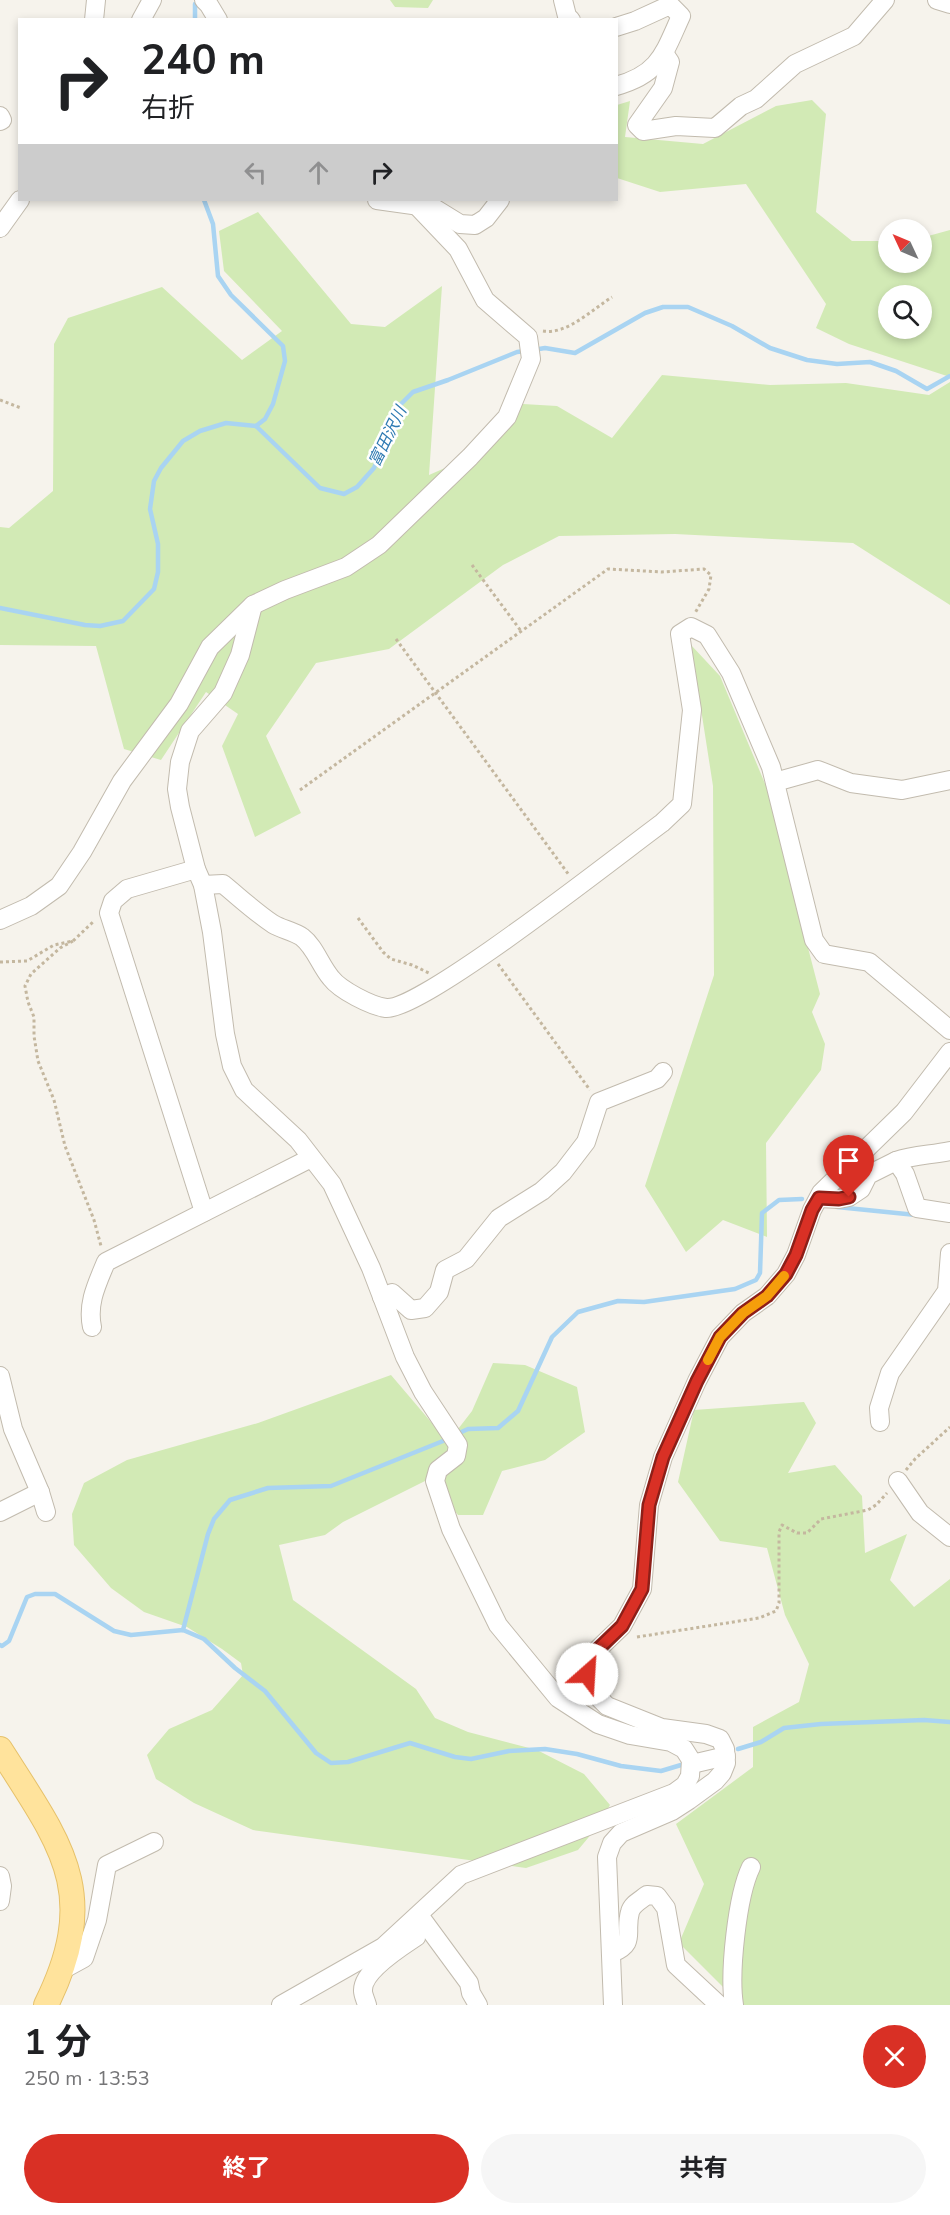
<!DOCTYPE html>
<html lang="ja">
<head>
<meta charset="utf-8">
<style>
	:root { --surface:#fff; --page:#f6f6f6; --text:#202124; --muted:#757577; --accent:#d93025 }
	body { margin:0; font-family:"Nunito Sans","Noto Sans JP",sans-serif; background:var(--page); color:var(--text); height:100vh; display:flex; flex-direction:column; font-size:22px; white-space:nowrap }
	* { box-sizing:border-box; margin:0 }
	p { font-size:20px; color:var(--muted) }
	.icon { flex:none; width:33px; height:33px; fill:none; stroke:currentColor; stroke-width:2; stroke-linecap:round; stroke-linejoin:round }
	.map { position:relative; height:2005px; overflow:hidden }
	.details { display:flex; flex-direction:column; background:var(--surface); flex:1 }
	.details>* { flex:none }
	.top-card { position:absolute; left:18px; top:18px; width:600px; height:183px; border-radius:0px; box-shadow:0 3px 9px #0003; background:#fff; color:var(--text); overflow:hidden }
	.needle { width:39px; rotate:314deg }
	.tools { position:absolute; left:878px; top:219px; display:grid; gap:12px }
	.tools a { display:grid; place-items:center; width:54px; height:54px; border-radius:50%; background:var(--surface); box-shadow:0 3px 9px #0003; font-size:30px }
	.pin { position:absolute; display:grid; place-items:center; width:51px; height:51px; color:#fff; margin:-62px -26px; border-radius:50% 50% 50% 0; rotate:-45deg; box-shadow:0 0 6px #0007 }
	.pin .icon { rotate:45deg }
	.me { position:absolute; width:66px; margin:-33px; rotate:26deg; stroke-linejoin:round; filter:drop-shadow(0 0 4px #0008) }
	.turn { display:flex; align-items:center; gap:21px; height:126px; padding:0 24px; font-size:27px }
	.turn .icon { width:78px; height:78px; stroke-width:2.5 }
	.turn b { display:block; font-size:42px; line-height:51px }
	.lanes { display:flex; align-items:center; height:57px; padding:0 24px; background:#0003; justify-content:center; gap:30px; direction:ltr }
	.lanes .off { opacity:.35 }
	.round { display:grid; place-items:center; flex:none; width:63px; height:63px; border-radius:32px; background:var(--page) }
	.summary { display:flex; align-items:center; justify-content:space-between; height:102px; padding:0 24px }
	h1 { font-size:36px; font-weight:700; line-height:45px }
	.primary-button { display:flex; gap:12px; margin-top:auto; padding:12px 24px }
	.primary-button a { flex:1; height:69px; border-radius:36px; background:var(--accent); color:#fff; font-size:24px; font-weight:700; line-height:69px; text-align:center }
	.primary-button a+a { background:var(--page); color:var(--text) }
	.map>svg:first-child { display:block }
</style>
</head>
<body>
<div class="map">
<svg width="950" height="2005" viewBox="0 0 950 2005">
	<rect width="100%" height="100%" fill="#f6f3ec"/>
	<!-- green -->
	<g fill="#d2eab5" fill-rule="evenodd">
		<path d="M390,0h43l-5,8 -33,-1z"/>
		<path d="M812,100l14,14 -10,98 36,29h36v21h33v-24l29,-8v147l-101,-33 -33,-16 10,-24 -80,-120 -86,8 -43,-14v-73l13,-4 -5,36 78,7 73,-38zM888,296h33v32h-33z"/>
		<path d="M258,212l93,112 34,3 57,-41 -13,189 41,-18 53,-53 34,2 55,32 50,-63 108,10 76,-2 83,12 21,-13v223l-97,-62 -178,-9 -116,2 -56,29 -114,84 -73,14 -50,73 35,77 -46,24 -33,-91 16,-32 -32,-22 -45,68 -37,-11 -28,-103 -96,-1v-118l9,1 44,-37 1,-147 14,-26 94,-31 80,73 40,-29 -58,-60 -5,-40z"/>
		<path d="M691,645l29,31 46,110 54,208 -8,18 13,32 -4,26 -55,73 1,94 -44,-17 -37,32 -41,-66 69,-211 -1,-189z"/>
		<path d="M493,1363l32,2 52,22 8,45 -40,28 -43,11 -19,44h-25l-29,-36 -86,43 -18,13 -46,10 14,55 123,89 19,29 33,14 69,18 47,24 26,31 -12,21 -20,24 -52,18 -273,-38 -59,-27 -38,-24 -9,-24 22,-26 43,-19 31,-35 -2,-12 -19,-14 -35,-22 -43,-15 -33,-24 -37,-43 -2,-31 12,-31 43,-23 131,-37 133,-48 57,67 24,-31z"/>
		<path d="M804,1402l12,21 -28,50 47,-8 27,31 3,57 42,-19 -17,46 24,27 36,-28v426h-216l-1,-8 -54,-54 25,-59 -28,-60 77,-57v-40l46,-25 10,-38 -24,-49 -18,-67 -47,-7 -42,-59 16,-72z"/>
	</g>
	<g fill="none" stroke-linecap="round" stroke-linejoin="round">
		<!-- stream -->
		<g stroke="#a9d4f2" stroke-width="4.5">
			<path d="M195,4v16"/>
			<path d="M204,200l9,24 5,52 13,19 52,51 2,15 -12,43 -8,15 -9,7"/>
			<path d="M533,350l12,-2 30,5 70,-40 18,-6h25l44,19 38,22 37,12 30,4 33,-2 26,9 31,18 23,-13"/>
			<path d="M0,608l85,17 15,1 23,-5 31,-32 4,-17v-28l-8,-35 4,-28 7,-13 22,-27 17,-10 26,-8 30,3 64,62 24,6 13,-7 17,-19 26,-63 13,-13 35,-12 69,-28 8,-1"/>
			<path d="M837,1207l79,8"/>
			<path d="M455,1435l13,-6 30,-1 20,-17 34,-74 26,-25 40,-11 26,1 91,-13 21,-9 4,-7 2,-60 17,-13 23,-1"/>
			<path d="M183,1630l25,-96 6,-15 16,-19 38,-12 63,-2 117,-47"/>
			<path d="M0,1645l2,1 7,-5 18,-44 8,-3h20l59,37 17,4 52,-5 21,9 31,29 30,23 51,62 15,10 17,-1 62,-19 45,14 16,2 38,-8 36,-2 32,5 44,12 40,5 20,-6"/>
			<path d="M738,1749l23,-7 23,-14 37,-4 103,-4 26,2"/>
		</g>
		<!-- minor casing -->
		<g stroke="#c2bbae" stroke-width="20">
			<g id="minor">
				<path d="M204,0l5,5 9,15"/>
				<path d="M563,0l4,16 4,4"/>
				<path d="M937,0l13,4"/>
				<path d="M94,20l2,-20"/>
				<path d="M141,20l11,-20"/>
				<path d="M616,27l19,-6 35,-16 11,11c-17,37 -21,58 -65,70"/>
				<path d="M664,53l6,9 -7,26 -26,37 6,6 33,-5 39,2 26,-22 15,-7 39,-35 59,-28 31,-36"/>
				<path d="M0,116l2,4 -2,1"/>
				<path d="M377,200l57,8 26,16 15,1 11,-7 14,-18"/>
				<path d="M0,228l20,-28"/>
				<path d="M253,605l-13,50 -17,38 -33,38 -10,31 -3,27 3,18 16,62 7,16 9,47 13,102 7,32 12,24 54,50 34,44 39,84 34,89 18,35 35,53 -2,11 -18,14 -3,11 16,48 47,96 60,73 40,26 32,11 41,7 13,7 7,11 -1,16 -5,9 -11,8 -213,82 -78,72 -102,58"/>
				<path d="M775,782l43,-12 33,13 51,7 48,-10"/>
				<path d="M196,869l-69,20 -14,12 -4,12 95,299"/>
				<path d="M203,885l20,-1c16,13 32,28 50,40 8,5 20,7 29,13 13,10 18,28 29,41 9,12 40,28 55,30 36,3 236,-156 276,-185l20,-19 10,-94 -12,-76 11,-7 16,8 24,38 40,94 43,173 10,14 45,8 81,68"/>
				<path d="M0,920l31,-14 28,-20 23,-34 40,-71 57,-77 31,-57 43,-42 32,-15 61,-23 33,-22 91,-88 37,-40 24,-58 -3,-22 -43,-37 -27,-51 -39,-41"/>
				<path d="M896,1161c17,-6 35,-6 54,-10"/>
				<path d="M819,1198l20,1 10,-2 12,-8 7,-14 28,-14 9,13 12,34 33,5"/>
				<path d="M382,1297l10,-4 19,17 14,-2 14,-16 6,-22 21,-11 33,-41 43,-27 21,-19 23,-30 13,-40 58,-23 6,-7"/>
				<path d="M92,1327c-5,-24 5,-43 14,-65l205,-104"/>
				<path d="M0,1376l13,53 27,63 6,20"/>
				<path d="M880,1422l-1,-14 11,-35 57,-82 3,-38"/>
				<path d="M898,1481l22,32 30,24"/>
				<path d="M0,1512l40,-20"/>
				<path d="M692,1764l34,-8"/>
				<path d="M0,1876l2,10 -2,15"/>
				<path d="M419,1915l50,68 2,10 7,12"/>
				<path d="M612,1953c25,-10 12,-20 18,-41 2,-8 11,-12 17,-17l10,1 9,12 10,57 43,40"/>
				<path d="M62,1970l22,-12 13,-38 10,-55 47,-23"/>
				<path d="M367,2005c-1,-4 -4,-10 -4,-14 -1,-20 38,-44 53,-54l-3,-16"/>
				<path d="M613,2005l-6,-148 5,-14 9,-10 51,-22 17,-11 26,-19 7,-8 4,-10 -1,-14 -5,-10 -14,-5 -44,-6 -55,-22 -14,-14 -6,-18 6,-20 29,-28 20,-37 7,-84 14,-48 34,-76 23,-44 23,-24 24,-17 19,-22 10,-19 16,-45 9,-17 83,-81 46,-60"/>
				<path d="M734,2005c-5,-32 3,-109 17,-138"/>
			</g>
		</g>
		<!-- major casing -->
		<g stroke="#e6c16a" stroke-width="26">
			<path id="major" d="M0,1749c61,96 102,143 46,256"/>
		</g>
		<!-- path -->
		<g stroke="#c4b79f" stroke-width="3" stroke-dasharray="3 3" stroke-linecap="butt">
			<path d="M543,331c24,4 50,-22 69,-34"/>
			<path d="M0,400l21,8"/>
			<path d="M472,565l49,66"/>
			<path d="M396,639l173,236"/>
			<path d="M300,790l308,-221 54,3 42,-3 7,6 -2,14 -14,24"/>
			<path d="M358,918l25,34 8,7 21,6 17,8"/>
			<path d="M73,941l-13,7 -29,26 -6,12 3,16 6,15v19l4,25 16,39 11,46 29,74 7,26"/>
			<path d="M0,962l27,-1 27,-16 19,-4 21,-20"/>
			<path d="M498,964l92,126"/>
			<path d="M906,1470l9,-11 35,-32"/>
			<path d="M637,1637l122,-19 17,-7 3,-8v-71l3,-7 15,8h10l14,-14 47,-9 8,-5 11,-12"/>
		</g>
		<!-- minor -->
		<use href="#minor" stroke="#fff" stroke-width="18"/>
		<!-- major -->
		<use href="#major" stroke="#ffe39c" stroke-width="24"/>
	</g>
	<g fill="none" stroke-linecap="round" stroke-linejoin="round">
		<!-- route casing -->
		<g stroke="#8d1f18" stroke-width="15">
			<path id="route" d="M587,1674l6,-20 29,-28 20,-37 7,-84 14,-48 34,-76 23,-44 23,-24 24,-17 19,-22 10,-19 16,-45 7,-12 20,1 10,-2"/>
		</g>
		<!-- route -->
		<use href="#route" stroke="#d93025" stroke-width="10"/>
		<!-- slow -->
		<path stroke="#f59e0b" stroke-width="10" d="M708,1360l12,-23 23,-24 24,-17 17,-20"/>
	</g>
	<g text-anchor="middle" stroke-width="5" stroke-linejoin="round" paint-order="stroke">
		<!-- water labels -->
		<g font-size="16" font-style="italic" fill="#2e7ab2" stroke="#fff">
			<text transform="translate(387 436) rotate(-64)" y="6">富田沢川</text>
		</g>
	</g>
</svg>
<div class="tools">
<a><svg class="needle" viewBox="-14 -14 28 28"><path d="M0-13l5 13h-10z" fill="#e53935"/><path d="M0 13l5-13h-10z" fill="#757577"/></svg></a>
<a><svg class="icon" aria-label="search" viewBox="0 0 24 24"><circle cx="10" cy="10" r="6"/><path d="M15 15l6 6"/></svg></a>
</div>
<div class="pin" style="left:849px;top:1197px;background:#d93025"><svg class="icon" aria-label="arrive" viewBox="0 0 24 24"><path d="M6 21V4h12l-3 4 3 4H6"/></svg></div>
<svg class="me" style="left:587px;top:1674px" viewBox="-20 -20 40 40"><circle r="19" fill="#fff"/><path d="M0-13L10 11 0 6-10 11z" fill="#d93025"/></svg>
<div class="top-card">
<div class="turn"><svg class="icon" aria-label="right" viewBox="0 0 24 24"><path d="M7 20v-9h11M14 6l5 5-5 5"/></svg><div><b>240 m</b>右折</div></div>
<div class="lanes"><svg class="icon off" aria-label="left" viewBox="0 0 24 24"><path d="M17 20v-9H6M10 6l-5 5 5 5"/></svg><svg class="icon off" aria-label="ahead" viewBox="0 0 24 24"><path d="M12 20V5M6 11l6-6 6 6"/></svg><svg class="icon" aria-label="right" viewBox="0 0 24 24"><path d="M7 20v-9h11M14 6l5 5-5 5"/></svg></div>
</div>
</div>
<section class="details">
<div class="summary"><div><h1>1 分</h1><p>250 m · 13:53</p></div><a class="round" style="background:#d93025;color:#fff"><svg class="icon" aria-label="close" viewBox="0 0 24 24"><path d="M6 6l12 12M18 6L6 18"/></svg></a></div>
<div class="primary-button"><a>終了</a><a>共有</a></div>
</section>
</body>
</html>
